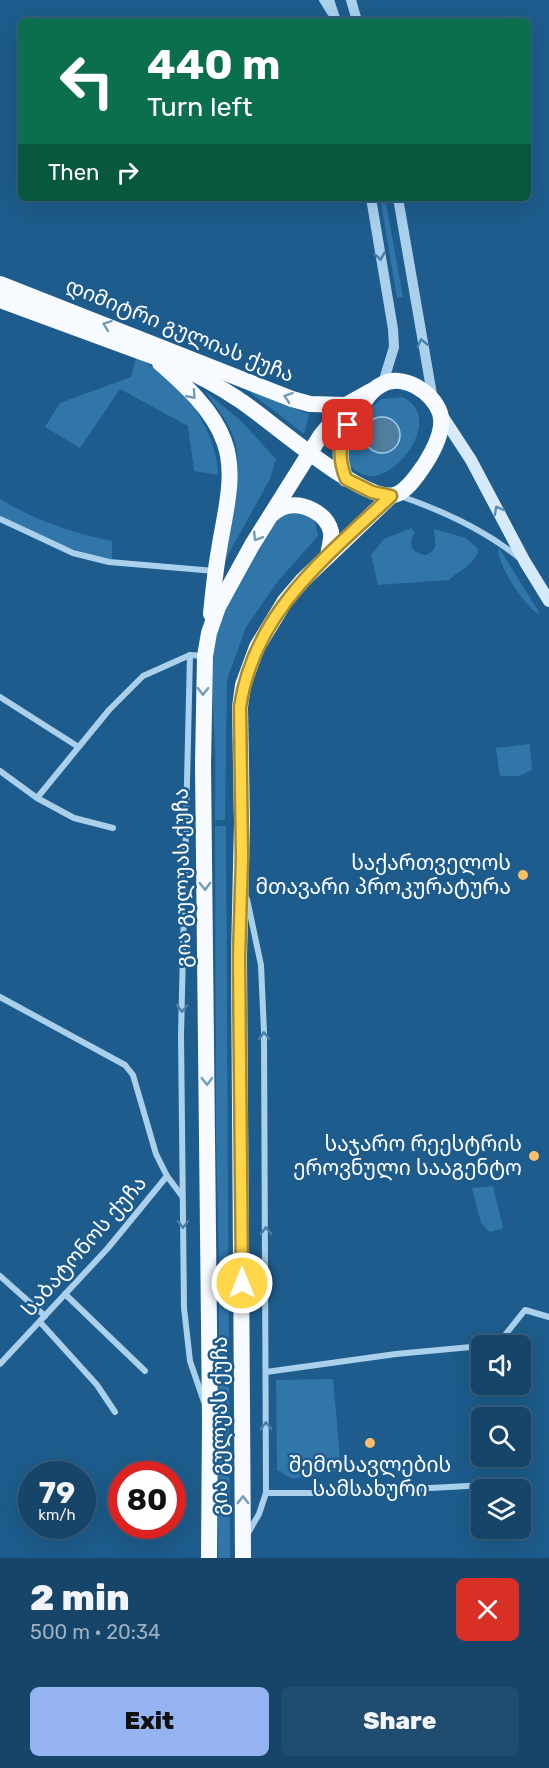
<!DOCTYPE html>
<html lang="en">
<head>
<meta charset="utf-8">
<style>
	:root { --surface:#164569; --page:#1f4c6f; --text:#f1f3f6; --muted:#9eb1c0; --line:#355d7d; --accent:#95b2f1 }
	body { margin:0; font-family:Rubik,"Noto Sans Georgian",sans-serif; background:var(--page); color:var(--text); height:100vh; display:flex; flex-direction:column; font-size:22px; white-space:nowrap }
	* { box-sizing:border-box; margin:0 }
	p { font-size:20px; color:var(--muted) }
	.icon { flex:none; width:33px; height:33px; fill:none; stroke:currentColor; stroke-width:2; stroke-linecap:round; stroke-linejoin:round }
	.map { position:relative; height:1558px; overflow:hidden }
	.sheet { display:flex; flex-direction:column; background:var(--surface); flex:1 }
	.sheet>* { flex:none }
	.top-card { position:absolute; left:18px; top:18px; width:513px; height:183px; border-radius:9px; box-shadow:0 6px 24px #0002,0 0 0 2px var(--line); background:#0b6e4f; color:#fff; overflow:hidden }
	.tools { position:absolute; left:471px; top:1335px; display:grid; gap:12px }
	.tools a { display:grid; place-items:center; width:60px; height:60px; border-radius:9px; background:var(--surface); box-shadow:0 6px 24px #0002,0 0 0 2px var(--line); font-size:30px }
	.speed { position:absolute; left:18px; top:1461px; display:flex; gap:12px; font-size:30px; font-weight:700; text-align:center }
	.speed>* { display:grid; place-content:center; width:78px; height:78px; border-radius:50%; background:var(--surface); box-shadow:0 6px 24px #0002,0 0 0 2px var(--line); line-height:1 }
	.speed small { font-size:15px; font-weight:400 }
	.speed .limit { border:9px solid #d22; background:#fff; color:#111 }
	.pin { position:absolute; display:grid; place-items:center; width:51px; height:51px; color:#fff; margin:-26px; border-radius:12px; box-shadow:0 3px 9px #0006 }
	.me { position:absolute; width:66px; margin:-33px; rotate:0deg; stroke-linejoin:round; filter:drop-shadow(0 0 4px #0008) }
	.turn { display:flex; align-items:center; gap:21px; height:126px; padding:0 30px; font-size:27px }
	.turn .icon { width:78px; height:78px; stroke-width:2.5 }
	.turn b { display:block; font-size:42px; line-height:51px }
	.then { display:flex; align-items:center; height:57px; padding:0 30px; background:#0003; gap:12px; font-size:22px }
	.round { display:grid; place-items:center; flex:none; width:63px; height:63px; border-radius:9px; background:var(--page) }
	.head { display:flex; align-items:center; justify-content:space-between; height:102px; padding:0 30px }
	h1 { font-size:36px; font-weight:800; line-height:45px }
	.action { display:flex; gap:12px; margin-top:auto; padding:12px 30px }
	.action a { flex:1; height:69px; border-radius:9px; background:var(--accent); color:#111; font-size:24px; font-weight:800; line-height:69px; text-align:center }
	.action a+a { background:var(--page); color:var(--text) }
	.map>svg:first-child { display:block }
</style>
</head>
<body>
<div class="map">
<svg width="549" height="1558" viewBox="0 0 549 1558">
	<rect width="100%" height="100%" fill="#1d5c8c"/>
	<!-- green -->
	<g fill="#3176a9">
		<path d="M380,198h5l18,99 -6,1z"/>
		<path d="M136,358c41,17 82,71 82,117l-24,-4 -6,-45 -68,-37 -40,59 -35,-21 15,-24 71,-26z"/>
		<path d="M247,390l62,24 -5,20z"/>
		<path d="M205,391l35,29 36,39 -6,20 -47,85c6,-34 22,-92 11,-125 -5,-17 -19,-33 -29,-48z"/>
		<path d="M402,397c43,19 -4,83 -34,79 -10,-2 -16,-8 -23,-15v-19l24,-33 13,-10z"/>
		<path d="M0,499c35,21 72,34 112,42v20c-40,-11 -76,-25 -112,-45z"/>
		<path d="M299,511l16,10 3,15 -40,45 -32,46 -19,53 -2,140h-10c0,-25 1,-49 0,-74 -2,-47 -8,-96 10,-141 12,-30 38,-63 56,-90z"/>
		<path d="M412,528l3,5c-9,11 -2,21 11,22 14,-6 8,-14 8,-26l32,9 12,11c-1,15 -19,21 -29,31l-71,5 -7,-30 13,-16z"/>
		<path d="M499,548l40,64v2c-13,-5 -45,-54 -40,-66z"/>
		<path d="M530,744l2,26 -13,6h-19l-4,-28z"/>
		<path d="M215,826h11l4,732h-12l1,-296 -3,-125z"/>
		<path d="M493,1186l10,42 -13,4 -9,-9 -9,-35z"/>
		<path d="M333,1379l8,91 -49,9 -15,-9 -1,-90z"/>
	</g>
	<!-- water -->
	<circle fill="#517d9e" stroke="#9dcdee" stroke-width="1.5" cx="382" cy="435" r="18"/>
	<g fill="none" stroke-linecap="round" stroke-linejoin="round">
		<!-- minor -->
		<g stroke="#aad0ec" stroke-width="6">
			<path d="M322,0l8,13"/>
			<path d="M400,496c41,14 83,33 118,61"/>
			<path d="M0,519l73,34 36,9 106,9"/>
			<path d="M190,655l-9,380 3,273 6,53 14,41"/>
			<path d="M0,697l77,49"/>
			<path d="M0,771l37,27 37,20 39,10"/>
			<path d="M37,798l72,-88 34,-34 47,-21 14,1"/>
			<path d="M247,899l14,66 3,67 2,461 -7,21 -11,19"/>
			<path d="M0,997l125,68 8,10 23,79 11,22 15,20"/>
			<path d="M0,1276l45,40"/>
			<path d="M65,1294l80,77"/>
			<path d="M40,1322l57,63 18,27"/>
			<path d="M489,1346l8,-1 28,-35 24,7"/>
			<path d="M0,1364l108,-116 59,-72"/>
			<path d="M266,1372l130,-18 86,-8"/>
			<path d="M266,1493h71l168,-9"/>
		</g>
		<!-- tertiary -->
		<g stroke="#aad0ec" stroke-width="10">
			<path d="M329,0l7,21"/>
			<path d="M351,0l6,21"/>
			<path d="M371,198l22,131 1,18 -11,36"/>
			<path d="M398,198l35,202"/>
		</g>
		<!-- secondary -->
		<path stroke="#d6eaf9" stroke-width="12" d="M441,414l30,46 54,102 24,39"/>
		<!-- trunk -->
		<g stroke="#f7fbff" stroke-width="16">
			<path d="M0,284l292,115 18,5 36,1"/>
			<path d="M0,300l174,64c22,10 43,21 64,35 30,19 124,104 156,96 13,-3 24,-21 31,-31 9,-14 20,-34 15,-51 -7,-21 -38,-41 -59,-28 -10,5 -15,14 -21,23 -17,25 -26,41 -14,71"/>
			<path d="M160,363c24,21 53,47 64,78 13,34 0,75 -5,109 -4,22 -6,43 -8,64"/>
			<path d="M272,514c4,-3 8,-6 12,-7 18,-6 43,6 47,25 1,8 -2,16 -3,24"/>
			<path d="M209,1558l1,-139 -7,-654 2,-109 4,-23 9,-26 34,-62 69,-110 25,-30 25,-14"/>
			<path d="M243,1558l-4,-601 3,-134 -2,-116 3,-22 14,-38 28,-46 18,-21 88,-84"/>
		</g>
	</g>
	<!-- one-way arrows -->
	<defs><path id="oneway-chevron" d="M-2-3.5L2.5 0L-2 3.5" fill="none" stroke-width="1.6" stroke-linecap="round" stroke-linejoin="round" transform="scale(1.5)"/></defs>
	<g stroke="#477fa9">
		<use href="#oneway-chevron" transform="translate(380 256) rotate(81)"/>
		<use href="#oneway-chevron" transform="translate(422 343) rotate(-102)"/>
		<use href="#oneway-chevron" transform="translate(182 1008) rotate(92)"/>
		<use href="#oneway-chevron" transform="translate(264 1036) rotate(-92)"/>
		<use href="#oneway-chevron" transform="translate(183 1224) rotate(90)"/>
		<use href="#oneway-chevron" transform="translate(266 1231) rotate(-90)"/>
		<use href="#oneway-chevron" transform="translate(266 1426) rotate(-90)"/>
	</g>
	<g stroke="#749cba">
		<use href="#oneway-chevron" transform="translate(107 325) rotate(-159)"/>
		<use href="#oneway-chevron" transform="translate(192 395) rotate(48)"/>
		<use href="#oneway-chevron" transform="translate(288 397) rotate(-161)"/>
		<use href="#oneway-chevron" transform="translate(257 537) rotate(122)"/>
		<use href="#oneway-chevron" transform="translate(203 691) rotate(91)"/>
		<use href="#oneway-chevron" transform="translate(205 886) rotate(89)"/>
		<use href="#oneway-chevron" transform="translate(207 1081) rotate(89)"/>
		<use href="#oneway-chevron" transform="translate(243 1500) rotate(-90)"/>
	</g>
	<use stroke="#5e8eb2" href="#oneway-chevron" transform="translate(498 510) rotate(-119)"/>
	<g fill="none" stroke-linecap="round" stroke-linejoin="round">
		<!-- route casing -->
		<g stroke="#a68a30" stroke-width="15">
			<path id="route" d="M242,1283l-3,-326 3,-100 -2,-150c14,-95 86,-150 151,-211l-19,-4 -26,-13c-8,-20 -7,-34 2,-54"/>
		</g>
		<!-- route -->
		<use href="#route" stroke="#ffd54a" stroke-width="10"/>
	</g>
	<!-- markers -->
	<g fill="#fcbe68" stroke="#1d5c8c" stroke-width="2">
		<circle cx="523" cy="875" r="6"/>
		<circle cx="534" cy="1156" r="6"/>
		<circle cx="370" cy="1443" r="6"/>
	</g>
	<g text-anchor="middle" stroke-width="5" stroke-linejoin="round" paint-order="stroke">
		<!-- street labels -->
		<g font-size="21" fill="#fff" stroke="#1d5c8c">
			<text transform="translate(180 330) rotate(22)" y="7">დიმიტრი გულიას ქუჩა</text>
			<text transform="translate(182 878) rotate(-91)" y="7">გია გულუას ქუჩა</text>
			<text transform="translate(84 1246) rotate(-49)" y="7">საბატონოს ქუჩა</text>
			<text transform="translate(220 1426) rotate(-90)" y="7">გია გულუას ქუჩა</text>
		</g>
		<!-- poi labels -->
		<g font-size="21" fill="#fff" stroke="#1d5c8c" text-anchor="end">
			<text x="511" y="870">საქართველოს<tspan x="511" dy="24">მთავარი პროკურატურა</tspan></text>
			<text x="522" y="1151">საჯარო რეესტრის<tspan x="522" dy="24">ეროვნული სააგენტო</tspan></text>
			<text x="370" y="1472" text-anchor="middle">შემოსავლების<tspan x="370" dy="24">სამსახური</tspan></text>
		</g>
	</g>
</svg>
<div class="tools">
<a><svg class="icon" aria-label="sound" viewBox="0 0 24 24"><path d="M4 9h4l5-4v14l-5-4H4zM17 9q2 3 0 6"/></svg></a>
<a><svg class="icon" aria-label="search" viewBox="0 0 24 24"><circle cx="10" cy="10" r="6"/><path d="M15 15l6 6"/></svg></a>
<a><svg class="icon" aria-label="layers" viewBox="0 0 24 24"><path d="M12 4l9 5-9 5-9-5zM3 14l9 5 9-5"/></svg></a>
</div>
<div class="speed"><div>79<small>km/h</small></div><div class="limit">80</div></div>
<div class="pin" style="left:348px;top:425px;background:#d93025"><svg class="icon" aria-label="arrive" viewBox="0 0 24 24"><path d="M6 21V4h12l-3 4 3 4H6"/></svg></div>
<svg class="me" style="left:242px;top:1283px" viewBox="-20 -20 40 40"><circle r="17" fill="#ffd54a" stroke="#fff" stroke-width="3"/><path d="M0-11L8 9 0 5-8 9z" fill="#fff"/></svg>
<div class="top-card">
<div class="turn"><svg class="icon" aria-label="left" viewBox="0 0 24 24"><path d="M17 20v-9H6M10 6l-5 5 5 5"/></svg><div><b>440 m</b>Turn left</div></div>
<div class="then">Then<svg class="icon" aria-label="right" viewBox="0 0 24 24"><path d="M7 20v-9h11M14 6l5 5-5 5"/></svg></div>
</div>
</div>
<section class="sheet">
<div class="head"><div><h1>2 min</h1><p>500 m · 20:34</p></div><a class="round" style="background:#d93025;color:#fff"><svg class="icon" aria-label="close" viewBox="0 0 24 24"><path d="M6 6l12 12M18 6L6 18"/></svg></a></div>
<div class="action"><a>Exit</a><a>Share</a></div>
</section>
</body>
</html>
